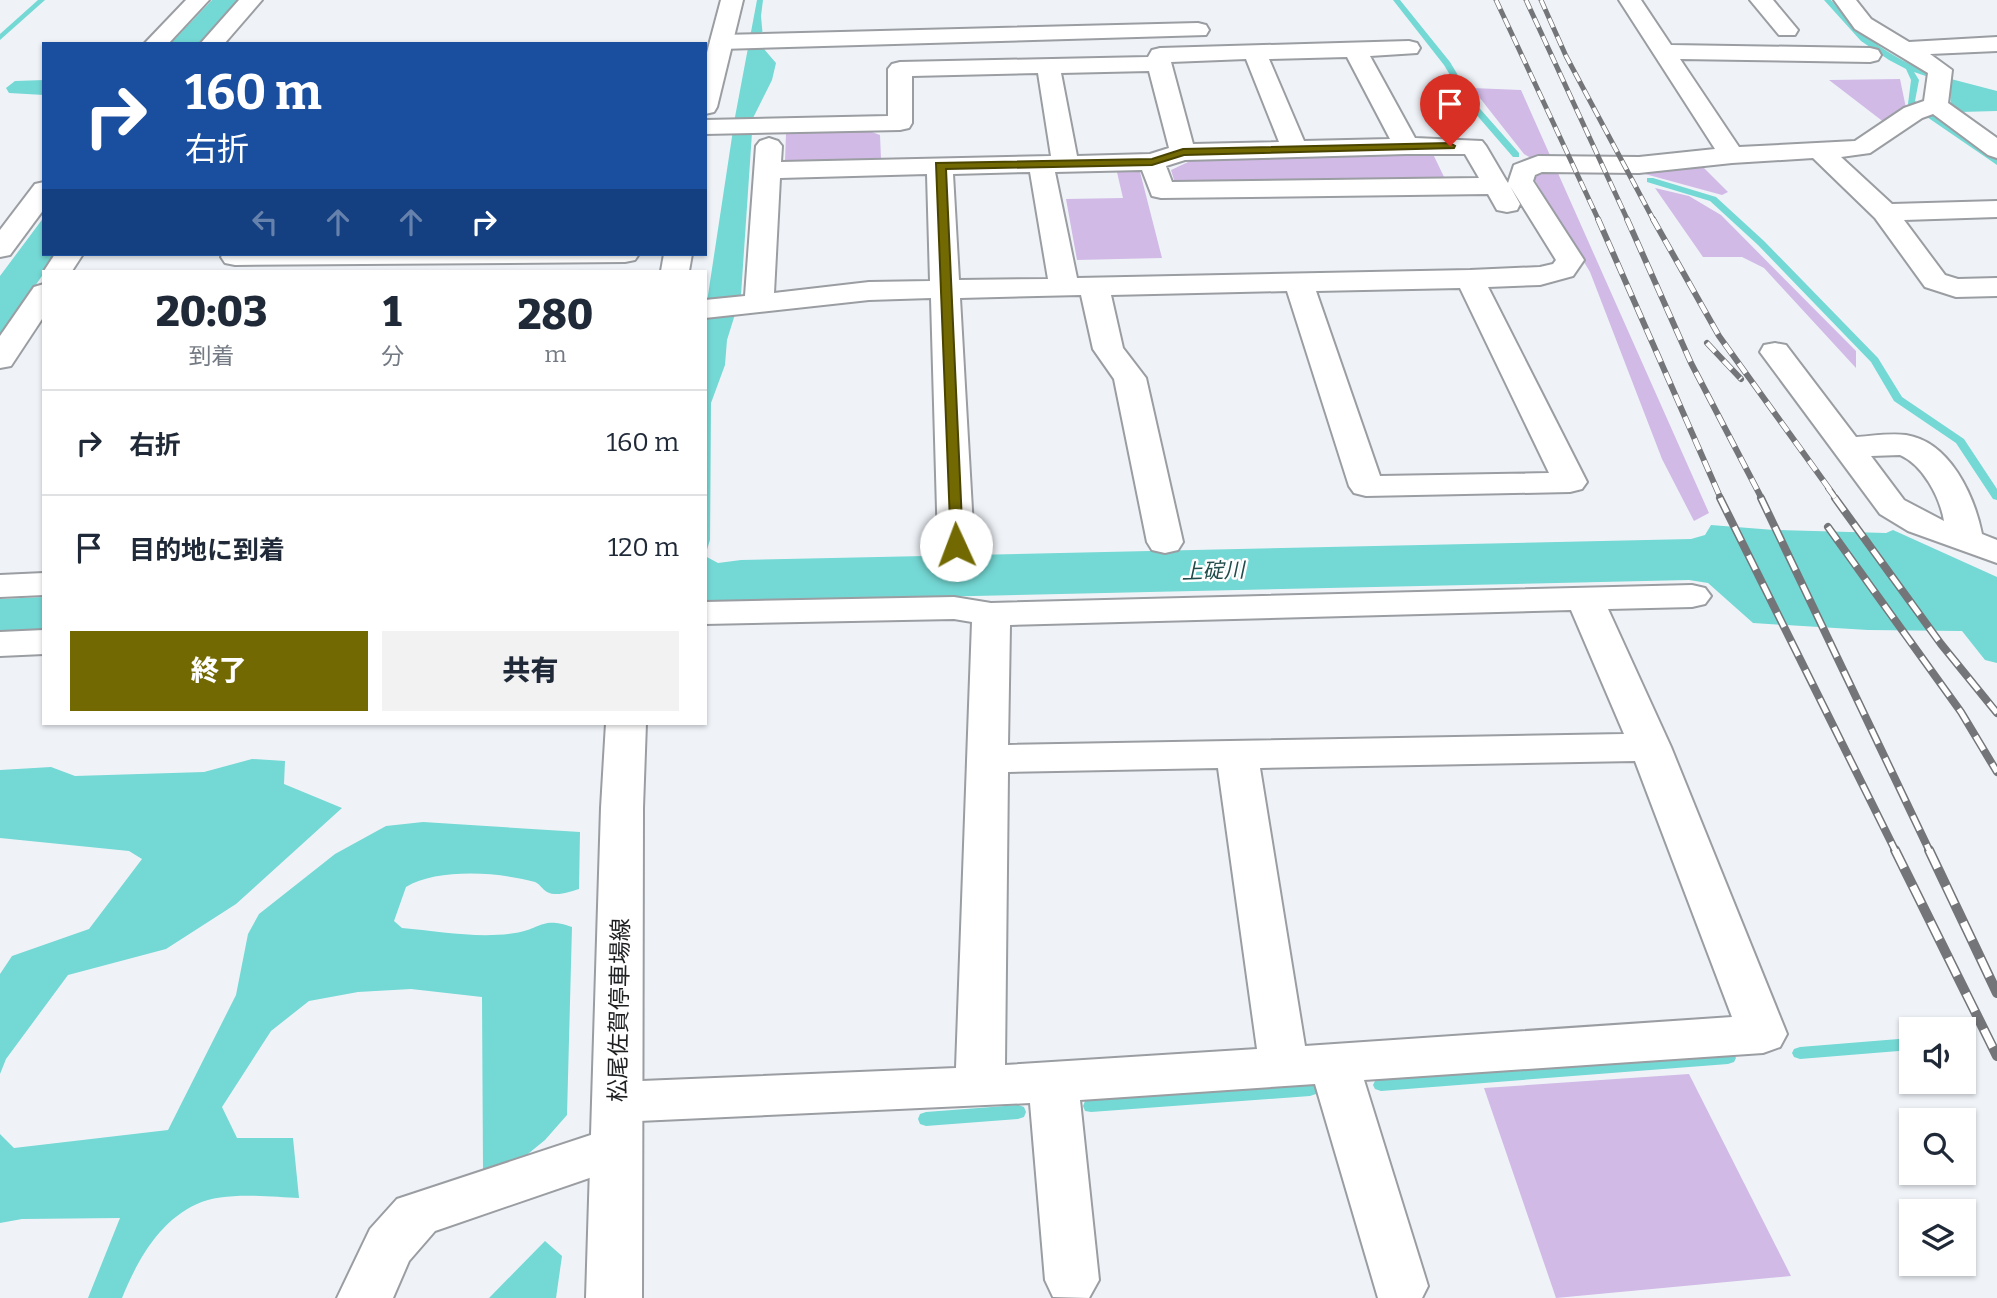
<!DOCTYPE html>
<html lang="ja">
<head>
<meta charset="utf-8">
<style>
	:root { --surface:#fff; --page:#f2f2f3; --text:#1f2937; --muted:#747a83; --line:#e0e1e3; --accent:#726902 }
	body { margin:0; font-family:Bitter,"Noto Sans JP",serif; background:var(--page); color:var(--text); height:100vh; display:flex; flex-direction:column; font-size:26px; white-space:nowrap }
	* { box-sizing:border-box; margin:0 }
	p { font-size:23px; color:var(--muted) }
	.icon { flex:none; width:38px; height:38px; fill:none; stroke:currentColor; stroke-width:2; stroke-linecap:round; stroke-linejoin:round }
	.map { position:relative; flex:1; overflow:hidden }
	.details { position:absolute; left:42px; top:270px; width:665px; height:455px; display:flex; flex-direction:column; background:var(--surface); border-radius:0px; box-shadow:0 2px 5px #0004 }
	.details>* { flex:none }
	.guide { position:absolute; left:42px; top:42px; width:665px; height:214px; border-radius:0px; box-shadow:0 2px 5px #0004; background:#1a4fa0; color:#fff; overflow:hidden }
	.controls { position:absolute; left:1899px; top:1017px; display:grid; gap:14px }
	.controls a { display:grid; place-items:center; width:77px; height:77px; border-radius:0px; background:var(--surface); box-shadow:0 2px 5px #0004; font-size:35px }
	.pin { position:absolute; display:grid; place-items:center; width:60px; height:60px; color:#fff; margin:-72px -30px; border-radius:50% 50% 50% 0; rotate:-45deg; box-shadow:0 0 7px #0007 }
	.pin .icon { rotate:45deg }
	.me { position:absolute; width:77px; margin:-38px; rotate:358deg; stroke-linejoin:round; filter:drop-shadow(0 0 5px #0008) }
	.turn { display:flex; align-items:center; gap:24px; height:147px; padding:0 28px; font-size:32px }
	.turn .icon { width:91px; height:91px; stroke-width:2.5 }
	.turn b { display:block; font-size:49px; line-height:60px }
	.lanes { display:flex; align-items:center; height:66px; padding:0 28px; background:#0003; justify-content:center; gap:35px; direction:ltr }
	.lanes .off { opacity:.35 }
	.eta { display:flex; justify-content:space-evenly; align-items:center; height:119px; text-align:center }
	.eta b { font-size:42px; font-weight:800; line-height:49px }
	.primary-button { display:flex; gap:14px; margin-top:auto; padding:14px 28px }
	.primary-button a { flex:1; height:80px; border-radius:0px; background:var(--accent); color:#fff; font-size:28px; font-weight:800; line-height:80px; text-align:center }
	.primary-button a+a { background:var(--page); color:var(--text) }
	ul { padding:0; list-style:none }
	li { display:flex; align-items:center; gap:21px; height:105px; padding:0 28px; border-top:2px solid var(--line) }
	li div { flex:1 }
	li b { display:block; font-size:26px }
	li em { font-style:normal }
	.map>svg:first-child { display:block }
</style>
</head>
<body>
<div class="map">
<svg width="1997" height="1298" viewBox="0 0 1997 1298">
	<rect width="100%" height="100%" fill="#eff3f8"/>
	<!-- green -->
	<g fill="#d1bae6">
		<path d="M1900,79l6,29 -21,15 -56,-43z"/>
		<path d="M1472,88l49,2 188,423 -15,8 -32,-62 -72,-187 -57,-95 15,-9 -24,-14z"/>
		<path d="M869,131l11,4 1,24 -96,2 1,-28z"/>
		<path d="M1432,152l14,29 -249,5 -23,-6 -3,-10 30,-14z"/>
		<path d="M1701,165l27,27 -6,3 -77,-21z"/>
		<path d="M1116,168h23l23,90 -85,2 -11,-61 57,-1z"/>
		<path d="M1655,188l34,8 32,19 135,136v17l-92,-100 -22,-11h-39z"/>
		<path d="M1689,1074l102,202 -235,22 -72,-210z"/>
	</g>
	<!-- water -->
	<g fill="#74d8d4">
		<path d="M212,0h30l-40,44h-32z"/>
		<path d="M757,0h6l-2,16 3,33 12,14 -4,17 -19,38 -12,177 -14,45 -2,25 -14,38 -1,137 -5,16 13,7 23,-3 950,-21 14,-4 6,-10 63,5 112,3 7,-3 104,47v86l-12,-3 -23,-29 -94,-1 -115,-7 -45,-40 -19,-3 -984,22v-287l30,-198z"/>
		<path d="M1928,73l69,18v20l-37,1 -9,-6 -2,-23 -23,-6z"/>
		<path d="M44,80v15l-35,-2 -3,-5 9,-7z"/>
		<path d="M44,217v37h13l-57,83v-61z"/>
		<path d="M44,597v34l-44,3v-35z"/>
		<path d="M252,759l33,2 -1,23 58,24 -106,96 -70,45 -98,26 -62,84 -6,15v-100l12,-18 77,-27 53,-70 -13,-8 -129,-13v-68l51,-3 24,9 129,-4z"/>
		<path d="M423,822l157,10 -1,57c-10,3 -22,8 -32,3 -5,-3 -7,-8 -12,-10 -35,-10 -98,-14 -129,5l-12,34 8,7c36,3 76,11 113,5 26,-4 27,-17 57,-6l-5,188 -22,25 -39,32 -23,-1 -1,-174 -71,-8 -53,3 -49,9 -38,30 -49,76 15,31h56l6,60c-29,-1 -75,-7 -102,6 -38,17 -60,57 -75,94h-34l32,-80 -98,1 -22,4v-89l14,14 154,-18 68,-135 12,-61 11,-20 76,-60 51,-28z"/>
		<path d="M545,1241l17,15 -6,42h-67z"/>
	</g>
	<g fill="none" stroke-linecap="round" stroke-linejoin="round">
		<!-- stream -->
		<g fill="#74d8d4" fill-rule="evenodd">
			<path d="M38,0h7l-45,40v-6z"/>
			<path d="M1393,0h7l50,62 24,40 45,51v4h-6l-45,-52 -24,-40z"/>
			<path d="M1824,0h7c31,38 65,62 112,77v4h-3l-26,-9 5,8 -4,21 75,51 7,7v6l-89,-61 3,-24 -5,-11 -17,-9 -28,-19z"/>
			<path d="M1647,178h6l63,19 48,44 114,117 24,39 62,42 33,50v11l-4,-1 -37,-56 -62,-42 -23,-39 -113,-117 -48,-44 -63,-19z"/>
			<path d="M1911,1038v12l-111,9 -6,-2 -2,-4 2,-4 6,-2z"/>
			<path d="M1728,1052l6,2 2,4 -2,4 -6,2 -347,27 -6,-2 -2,-4 2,-4 6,-2z"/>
			<path d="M1310,1084l6,2 2,4 -2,4 -6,2 -219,16 -6,-1 -2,-5 2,-5 6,-1z"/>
			<path d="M1018,1105l6,2 2,5 -2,5 -6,2 -92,7 -6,-2 -2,-5 2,-5 6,-2z"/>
		</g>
		<!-- minor casing -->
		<g stroke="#9a9da1" stroke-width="4">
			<g id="minor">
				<path d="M186,0h23l-41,44h-24z"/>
				<path d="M239,0h23l-38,44h-24z"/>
				<path d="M1619,0h22l30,45 199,3 8,2 3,5 -3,5 -8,2 -190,-3 59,88 116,-6 49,-33 20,-7 4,-28 -73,-44 -21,-29h22l15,19 38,23 88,-5v14l-67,3 22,16 -4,33 49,35v20l-9,-3 -55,-41 -11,4 -52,35 -29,4 51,47 105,-3v16l-93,3 41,55 13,4 39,-1v18l-41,1 -31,-10 -50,-69 -62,-60 -81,5 -93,10 -97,-1 -7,3 -2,6 51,79 -11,16 -33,9 -52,2 99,195 -5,7 -12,3 -204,4 -12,-3 -5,-7 -62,-195 -176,4 12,53 23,30 37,164 -5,8 -13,3 -13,-3 -5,-8 -33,-163 -21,-30 -12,-54 -121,3 14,247 -5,8 -13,3 -13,-3 -5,-8 -7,-247 -62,2 -164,18v-18l40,-4 11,-150 4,-5 9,-3 9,3 4,5 -1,16 270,-6 -13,-83 -126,3v47l-3,5 -9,2 -195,4v-14l183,-4v-47l4,-5 8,-2 248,-5 4,-7 8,-2 249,-7 8,2 3,5 -3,5 -47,3 45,82 67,3 4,5 20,34 2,3 6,-18 24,-9 101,1 76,-8zM1347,57l43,82 -86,2 -35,-82zM1246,59l33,83 -86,2 -22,-82zM1149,71l20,77 -19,6 -73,2 -16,-83zM1406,154h59l14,24 -307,4 -6,-16 19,-6zM1142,170l10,26 9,2 327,-4 9,16 10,2 10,-2 3,-6 -10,-18 46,74 -3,4 -13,3 -70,3 -393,8 -22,-106zM1030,172l18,107 -89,1 -6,-106zM927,174l3,107 -61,1 -95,11 6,-115zM1460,288l89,185 -169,3 -64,-185z"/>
				<path d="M1750,0h23l25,30 -3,5h-16z"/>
				<path d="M1198,23l8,2 3,5 -3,5 -485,14 -8,-2 -3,-5 3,-5 8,-2z"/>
				<path d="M44,182v27l-34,46 -10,2v-27l35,-46z"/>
				<path d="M55,254h28l-11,17h-28z"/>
				<path d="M223,254h416l-4,6 -10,2 -390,3 -10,-2 -4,-6z"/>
				<path d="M44,284v32l-33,50 -11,2v-32l34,-49z"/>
				<path d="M1775,343l11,2 70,92c16,-1 34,-4 50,-2 44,7 68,60 76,99l15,6v23l-89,-32 -28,-17 -120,-162 4,-7zM1900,455c23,10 40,42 44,66l-40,-21 -33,-44z"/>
				<path d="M44,573v22l-44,2v-22z"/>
				<path d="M1692,585l13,3 6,8 -6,8 -13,3 -84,2 63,138 116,287 -7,13 -17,6 -399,27 64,206 -6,12h-44l-63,-214 -235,16 19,180 -10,18 -36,-1 -8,-17 -15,-177 -413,19 -18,-6 -7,-14 7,-14 18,-6 339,-14 16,-446 -18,-3 -249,5v-22l249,-5 37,6zM1571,610l53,124 -616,11 2,-120zM1635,761l97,256 -427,29 -45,-278zM1218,768l39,281 -252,16 3,-293z"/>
				<path d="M44,630v24l-44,2v-24z"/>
				<path d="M615,1127l18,6 8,15 -8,15 -198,68 -26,30 -16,37h-56l33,-69 27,-30z"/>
			</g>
		</g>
		<!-- major casing -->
		<g stroke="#9a9da1" stroke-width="4">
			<g id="major">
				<path d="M721,0h22l-26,107 -3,5 -9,2v-54z"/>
				<path d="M664,254h28l-3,17h-28z"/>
				<path d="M606,723h40l-3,85 -1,490h-56l15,-490z"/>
			</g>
		</g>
		<!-- minor -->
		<use href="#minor" fill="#fff" fill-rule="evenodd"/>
		<!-- major -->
		<use href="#major" fill="#fff" fill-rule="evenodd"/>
		<!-- rail-far3 casing -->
		<g stroke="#737578" stroke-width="5">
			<g id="rail-far3">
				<path d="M1496,0l103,221"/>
				<path d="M1526,0l102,221"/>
				<path d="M1541,0l25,56 88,165"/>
			</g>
		</g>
		<!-- rail-far2 casing -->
		<g stroke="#737578" stroke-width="6">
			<g id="rail-far2">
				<path d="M1598,219l123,280"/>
				<path d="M1627,219l64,144 71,136"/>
				<path d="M1653,219l66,117 114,158"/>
				<path d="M1707,343l34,36"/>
				<path d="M1828,488l8,11"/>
			</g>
		</g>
		<!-- rail-far1 casing -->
		<g stroke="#737578" stroke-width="8">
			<g id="rail-far1">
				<path d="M1720,498l176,354"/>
				<path d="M1761,498l169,354"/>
				<path d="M1835,498l106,146 56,69"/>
				<path d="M1828,527l133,185 36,60"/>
			</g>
		</g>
		<!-- rail casing -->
		<g stroke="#737578" stroke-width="10">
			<g id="rail">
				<path d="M1895,850l102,206"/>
				<path d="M1929,850l68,143"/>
			</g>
		</g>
		<!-- rail-far3 -->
		<use href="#rail-far3" stroke="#fff" stroke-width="3.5" stroke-dasharray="10" stroke-linecap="butt"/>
		<!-- rail-far2 -->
		<use href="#rail-far2" stroke="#fff" stroke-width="4.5" stroke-dasharray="12" stroke-linecap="butt"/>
		<!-- rail-far1 -->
		<use href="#rail-far1" stroke="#fff" stroke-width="5" stroke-dasharray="16" stroke-linecap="butt"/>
		<!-- rail -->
		<use href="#rail" stroke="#fff" stroke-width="7" stroke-dasharray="20" stroke-linecap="butt"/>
	</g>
	<!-- route -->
	<path fill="#726902" stroke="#4a4401" stroke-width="2" d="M1450,143l5,3 -1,2 -270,7 -32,10 -206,4 17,376 -2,3h-10l-15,-385 216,-4 31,-10z"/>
	<g text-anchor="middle" stroke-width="5" stroke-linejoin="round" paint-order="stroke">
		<!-- water labels -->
		<g font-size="21" font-style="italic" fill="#204d4b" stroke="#fff">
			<text transform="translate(1213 571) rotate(-2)" y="7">上碇川</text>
		</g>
		<!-- near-street labels -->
		<g font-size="23" fill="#1e1f21" stroke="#fff">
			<text transform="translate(619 1010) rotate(-89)" y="8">松尾佐賀停車場線</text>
		</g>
	</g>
</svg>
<div class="controls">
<a><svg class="icon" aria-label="sound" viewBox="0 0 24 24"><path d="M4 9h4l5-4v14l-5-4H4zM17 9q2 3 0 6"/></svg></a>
<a><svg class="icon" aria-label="search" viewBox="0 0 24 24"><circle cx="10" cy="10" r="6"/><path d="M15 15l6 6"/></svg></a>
<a><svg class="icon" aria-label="layers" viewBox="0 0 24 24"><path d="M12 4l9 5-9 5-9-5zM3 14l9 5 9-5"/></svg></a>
</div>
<div class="pin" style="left:1450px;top:146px;background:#d93025"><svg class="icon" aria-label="arrive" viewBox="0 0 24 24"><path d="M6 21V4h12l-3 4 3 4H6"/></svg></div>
<svg class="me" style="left:956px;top:545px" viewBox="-20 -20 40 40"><circle r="19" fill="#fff"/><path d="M0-13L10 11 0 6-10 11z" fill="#726902"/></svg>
<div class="guide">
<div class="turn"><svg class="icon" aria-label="right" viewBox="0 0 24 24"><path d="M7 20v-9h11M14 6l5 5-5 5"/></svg><div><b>160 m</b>右折</div></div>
<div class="lanes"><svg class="icon off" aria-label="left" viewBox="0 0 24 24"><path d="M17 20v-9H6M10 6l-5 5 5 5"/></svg><svg class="icon off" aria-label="ahead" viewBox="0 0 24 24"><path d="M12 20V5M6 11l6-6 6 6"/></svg><svg class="icon off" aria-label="ahead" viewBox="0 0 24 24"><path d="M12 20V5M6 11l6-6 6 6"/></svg><svg class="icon" aria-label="right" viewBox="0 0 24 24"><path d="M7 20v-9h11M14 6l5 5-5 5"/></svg></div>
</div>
<section class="details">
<div class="eta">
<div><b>20:03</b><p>到着</p></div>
<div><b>1</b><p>分</p></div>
<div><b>280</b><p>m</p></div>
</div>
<ul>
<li><svg class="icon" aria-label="right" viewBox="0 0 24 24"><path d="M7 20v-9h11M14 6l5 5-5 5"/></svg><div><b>右折</b></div><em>160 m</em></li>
<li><svg class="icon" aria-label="arrive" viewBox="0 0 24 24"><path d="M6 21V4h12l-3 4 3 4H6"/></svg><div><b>目的地に到着</b></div><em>120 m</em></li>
</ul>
<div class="primary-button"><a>終了</a><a>共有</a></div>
</section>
</div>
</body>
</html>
